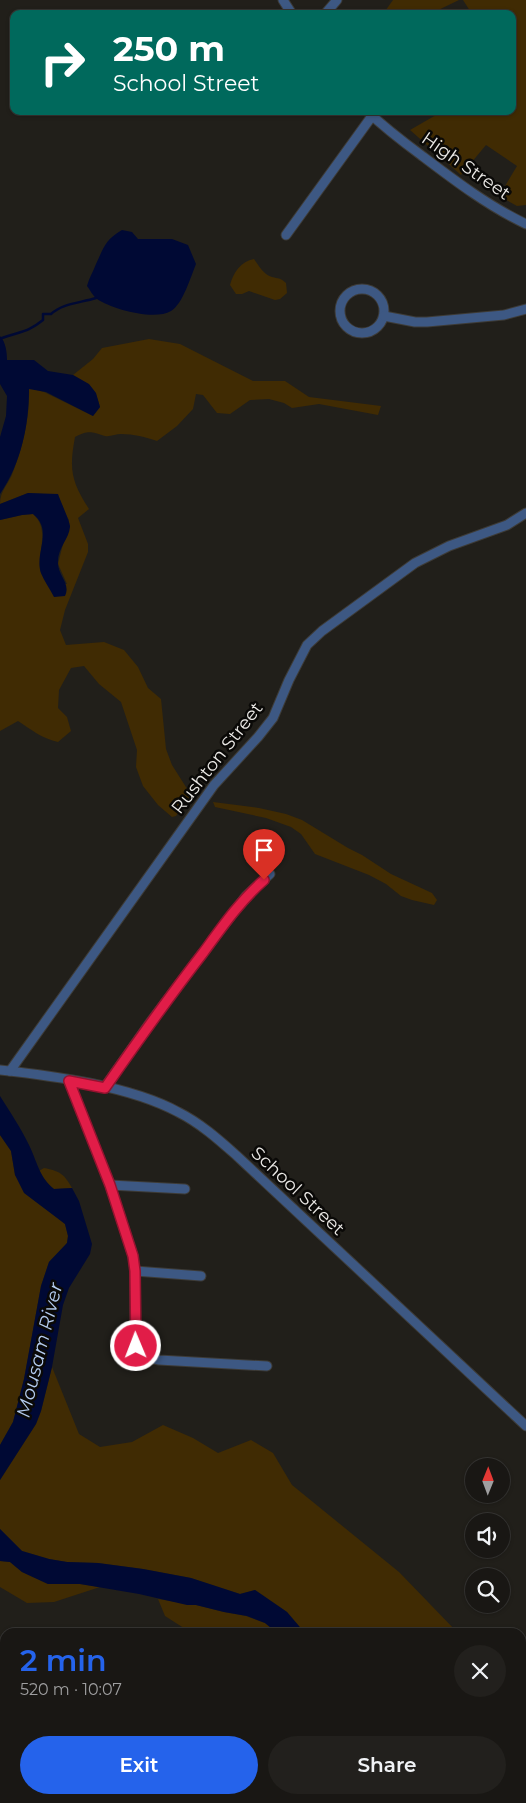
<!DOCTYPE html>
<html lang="en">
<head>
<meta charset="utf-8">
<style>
	:root { --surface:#191714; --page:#22201d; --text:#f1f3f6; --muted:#9f9fa0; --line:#373634; --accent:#2563eb }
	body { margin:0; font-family:Montserrat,sans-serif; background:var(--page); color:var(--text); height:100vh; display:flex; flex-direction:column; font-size:19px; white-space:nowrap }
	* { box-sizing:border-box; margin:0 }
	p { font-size:16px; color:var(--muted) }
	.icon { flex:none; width:28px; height:28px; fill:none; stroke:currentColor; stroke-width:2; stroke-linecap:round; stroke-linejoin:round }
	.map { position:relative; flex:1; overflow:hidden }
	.drawer { position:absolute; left:0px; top:1628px; width:526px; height:176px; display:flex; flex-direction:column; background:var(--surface); border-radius:15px 15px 0 0; box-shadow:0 1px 4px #0004,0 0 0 1px var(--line) }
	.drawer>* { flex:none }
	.hud { position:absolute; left:10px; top:10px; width:506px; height:105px; border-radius:10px; box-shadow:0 1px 4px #0004,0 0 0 1px var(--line); background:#00695c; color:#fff; overflow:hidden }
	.needle { width:32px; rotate:1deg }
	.tools { position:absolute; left:465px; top:1458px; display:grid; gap:10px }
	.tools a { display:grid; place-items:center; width:45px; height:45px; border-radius:50%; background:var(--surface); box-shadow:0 1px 4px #0004,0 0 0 1px var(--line); font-size:25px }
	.pin { position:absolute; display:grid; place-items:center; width:42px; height:42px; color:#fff; margin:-51px -21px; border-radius:50% 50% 50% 0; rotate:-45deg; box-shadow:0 0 5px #0007 }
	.pin .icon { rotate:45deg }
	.me { position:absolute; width:55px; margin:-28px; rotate:359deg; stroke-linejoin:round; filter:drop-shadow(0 0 4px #0008) }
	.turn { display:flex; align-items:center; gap:18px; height:105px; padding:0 20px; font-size:22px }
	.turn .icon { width:65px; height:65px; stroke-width:2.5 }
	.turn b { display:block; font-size:35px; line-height:42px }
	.round { display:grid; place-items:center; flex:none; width:52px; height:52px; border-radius:26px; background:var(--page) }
	.head { display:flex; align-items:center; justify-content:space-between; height:85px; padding:0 20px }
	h1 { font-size:30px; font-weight:600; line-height:38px; color:var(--accent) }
	.action { display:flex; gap:10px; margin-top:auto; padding:10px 20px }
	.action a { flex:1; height:58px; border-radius:30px; background:var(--accent); color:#fff; font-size:20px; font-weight:600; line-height:58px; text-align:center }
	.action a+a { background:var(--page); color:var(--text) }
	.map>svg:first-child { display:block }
</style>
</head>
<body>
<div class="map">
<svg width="526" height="1803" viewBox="0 0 526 1803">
	<rect width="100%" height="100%" fill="#211f1a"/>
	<!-- green -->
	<g fill="#402b03">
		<path d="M393,0h66l-29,14h-47z"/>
		<path d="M463,0h63v205l-9,1 -18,-10 18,-30 -31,-21 -25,30 -51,-45 33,-19 45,2 24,-2v-97h-40z"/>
		<path d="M254,259c5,7 9,15 18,18 7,2 7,0 14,6l1,10 -7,6 -5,1 -26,-9 -7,3h-6l-6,-9c3,-12 11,-24 24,-26z"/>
		<path d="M149,339l31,5 73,37h32l24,16 72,9 -3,9 -59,-11 -27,4 -8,-5 -15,-4 -19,1 -20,14 -13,-1 -14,-18 -7,-1 -3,15 -16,17 -20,15c-12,-4 -23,-7 -36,-7 -5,0 -11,3 -16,2 -14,-4 -16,-6 -30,1 -6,32 -4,44 14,72l-11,9 10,26v8l-23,58 -5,20 6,15 38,-3 20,8 14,17 10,21 13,11 5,50 6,16 19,30 -15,21 -4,1 -14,-12 -15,-19 -7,-19 1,-17 -16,-48 -22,-18 -15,-18 -13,2 -12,22 -1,18 9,9 4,14 -13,11c-15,-3 -28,-13 -40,-21l-18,10v-211l22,-5 11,-1c17,15 5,36 7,56 1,5 5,9 8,14h19l-9,-20 11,-44 -5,-8 -6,-17 -30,-2 -28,11c0,-14 9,-20 13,-32 10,-26 17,-55 16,-84l15,4 49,24 7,-9c-5,-20 -10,-22 -27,-32l20,-16 9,-11z"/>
		<path d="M213,802l46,6 27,6 16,6 46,28 14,7 29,19 41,19 5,7 -3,5 -22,-5 -11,-4 -15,-12 -17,-9 -54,-21 -14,-20 -10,-7 -25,-9 -51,-11z"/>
		<path d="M0,1135l11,16 4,24 20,26 9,6 21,17 3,12 -1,7 -18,19 -8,24 -17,93 -11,43 -13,23z"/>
		<path d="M44,1168c16,3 20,6 28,20l-18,1 -8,-7 -7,-11z"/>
		<path d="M52,1367l27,67 21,13 32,-5 31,-17 30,13 25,15 33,-13 22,13 19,32 107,87 58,60h-153l-17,-20 -32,-22 -15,4 -49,-16 -48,-9 -45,-6 -31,-1 -18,-3 -27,-8 -22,-22v-49l36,-56 5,-13z"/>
		<path d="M0,1561l10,1 12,10 26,12h32l20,3 -46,15 -27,1 -27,-16z"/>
		<path d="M158,1599l38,6 28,7 22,4 19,7 11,9h-86l-25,-16z"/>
		<path d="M247,1799h109l3,4h-112z"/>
	</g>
	<!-- water -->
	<g fill="#000934">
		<path d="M122,230l10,2 6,7h34l16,6 8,19c-5,12 -13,40 -25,47 -17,10 -59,-2 -74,-12 -4,-3 -7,-9 -10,-13 2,-8 6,-14 9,-22 8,-17 9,-24 26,-34z"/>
		<path d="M0,336c6,6 7,17 7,24h27l14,11 25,4 16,9 7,9 4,14 -7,9 -47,-24 -17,-3c0,36 -8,75 -29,105v-57l6,-21 1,-20 -7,-12z"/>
		<path d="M28,493l30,1c2,6 13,30 12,33 -1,12 -13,22 -12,36 0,13 13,20 7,33l-11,1c-4,-8 -10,-16 -13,-24 -7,-21 13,-42 -8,-59l-11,1 -22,5v-16z"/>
		<path d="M0,1096c10,16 21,32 29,49 8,16 10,32 25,44l18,-1 7,13 13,43 -2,10 -21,34 -6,17 -11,62 -11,44 -5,13 -36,56v-35l13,-23 11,-43 17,-93 8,-24 18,-19 1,-7 -3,-12 -41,-31 -9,-18 -4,-24 -11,-16z"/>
		<path d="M0,1529l22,22 27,8 18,3 31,1 45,6 48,9 49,16 15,-4 32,22 17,20h-28l-11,-9 -18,-7 -23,-4 -28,-7h-9l-48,-11 -59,-10h-32l-26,-12 -12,-10 -10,-1z"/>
		<path d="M521,1717l5,3v83h-5l-5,-4h5z"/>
	</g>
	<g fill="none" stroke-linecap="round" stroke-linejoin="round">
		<!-- stream -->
		<g stroke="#000934" stroke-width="2.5">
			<path d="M2,338c19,-7 25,-5 41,-18v-6h8c12,-11 29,-11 45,-16"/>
			<path d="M361,1803l2,-4"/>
		</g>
		<!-- minor casing -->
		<g stroke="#3d3b37" stroke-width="11">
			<g id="minor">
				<path d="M283,0l9,14"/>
				<path d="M325,14l12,-14"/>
				<path d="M367,111c17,16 35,30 54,44 33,25 67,51 105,69"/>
				<path d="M286,235l86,-119"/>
				<circle cx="362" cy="311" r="22"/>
				<path d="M384,316l31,6h12l77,-7 22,-6"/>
				<path d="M0,1070c54,6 130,16 178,42 22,11 40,27 58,43l290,271"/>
				<path d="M10,1071l204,-286 44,-48 15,-19 16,-38 18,-35 15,-14 93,-68 34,-17 58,-21 19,-12"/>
				<path d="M69,1081l41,104 23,71 2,15v72c4,12 12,15 24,17l108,6"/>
				<path d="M105,1087l47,-67 94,-124 24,-22"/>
				<path d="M110,1185l75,4"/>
				<path d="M135,1271l66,5"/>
				<path d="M66,1799l6,4"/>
				<path d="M30,1803l3,-4"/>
				<path d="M145,1803l2,-4"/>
			</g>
		</g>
		<!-- minor -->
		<use href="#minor" stroke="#3d5883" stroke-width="9"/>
	</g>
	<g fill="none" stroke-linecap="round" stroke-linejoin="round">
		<!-- route casing -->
		<g stroke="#92132f" stroke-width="12">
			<path id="route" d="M136,1346l-1,-75 -2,-15 -23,-71 -41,-104 36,7c32,-46 64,-91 98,-135 19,-26 37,-52 61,-73"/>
		</g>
		<!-- route -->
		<use href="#route" stroke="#e11d48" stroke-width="9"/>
	</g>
	<g text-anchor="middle" stroke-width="5" stroke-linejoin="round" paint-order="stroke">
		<!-- street labels -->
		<g font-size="18" fill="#ebe9e6" stroke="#0a0907">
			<text transform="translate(466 166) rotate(35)" y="6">High Street</text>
			<text transform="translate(217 758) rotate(-52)" y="6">Rushton Street</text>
			<text transform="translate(298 1191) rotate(43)" y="6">School Street</text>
		</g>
		<!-- water labels -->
		<g font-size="19" font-style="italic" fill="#b3cbef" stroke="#0a0907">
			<text transform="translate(39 1350) rotate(-76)" y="7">Mousam River</text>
		</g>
	</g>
</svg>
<div class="tools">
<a><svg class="needle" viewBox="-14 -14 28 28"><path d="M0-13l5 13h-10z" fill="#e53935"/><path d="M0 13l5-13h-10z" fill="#9f9fa0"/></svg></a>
<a><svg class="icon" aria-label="sound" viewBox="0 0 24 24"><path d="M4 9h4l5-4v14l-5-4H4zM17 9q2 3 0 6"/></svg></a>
<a><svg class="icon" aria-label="search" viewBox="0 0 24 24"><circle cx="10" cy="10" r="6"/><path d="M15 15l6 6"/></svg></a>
</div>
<div class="pin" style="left:264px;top:880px;background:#d93025"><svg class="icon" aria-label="arrive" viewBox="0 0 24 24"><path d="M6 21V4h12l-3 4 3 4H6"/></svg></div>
<svg class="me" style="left:136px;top:1346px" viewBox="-20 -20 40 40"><circle r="17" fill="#e11d48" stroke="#fff" stroke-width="3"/><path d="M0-11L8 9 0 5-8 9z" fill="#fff"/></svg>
<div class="hud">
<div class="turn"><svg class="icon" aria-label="right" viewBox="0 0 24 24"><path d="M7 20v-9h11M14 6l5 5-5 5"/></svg><div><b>250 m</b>School Street</div></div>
</div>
<section class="drawer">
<div class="head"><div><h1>2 min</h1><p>520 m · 10:07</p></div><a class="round"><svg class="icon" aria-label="close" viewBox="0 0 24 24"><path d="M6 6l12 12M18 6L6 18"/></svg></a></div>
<div class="action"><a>Exit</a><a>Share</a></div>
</section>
</div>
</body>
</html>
